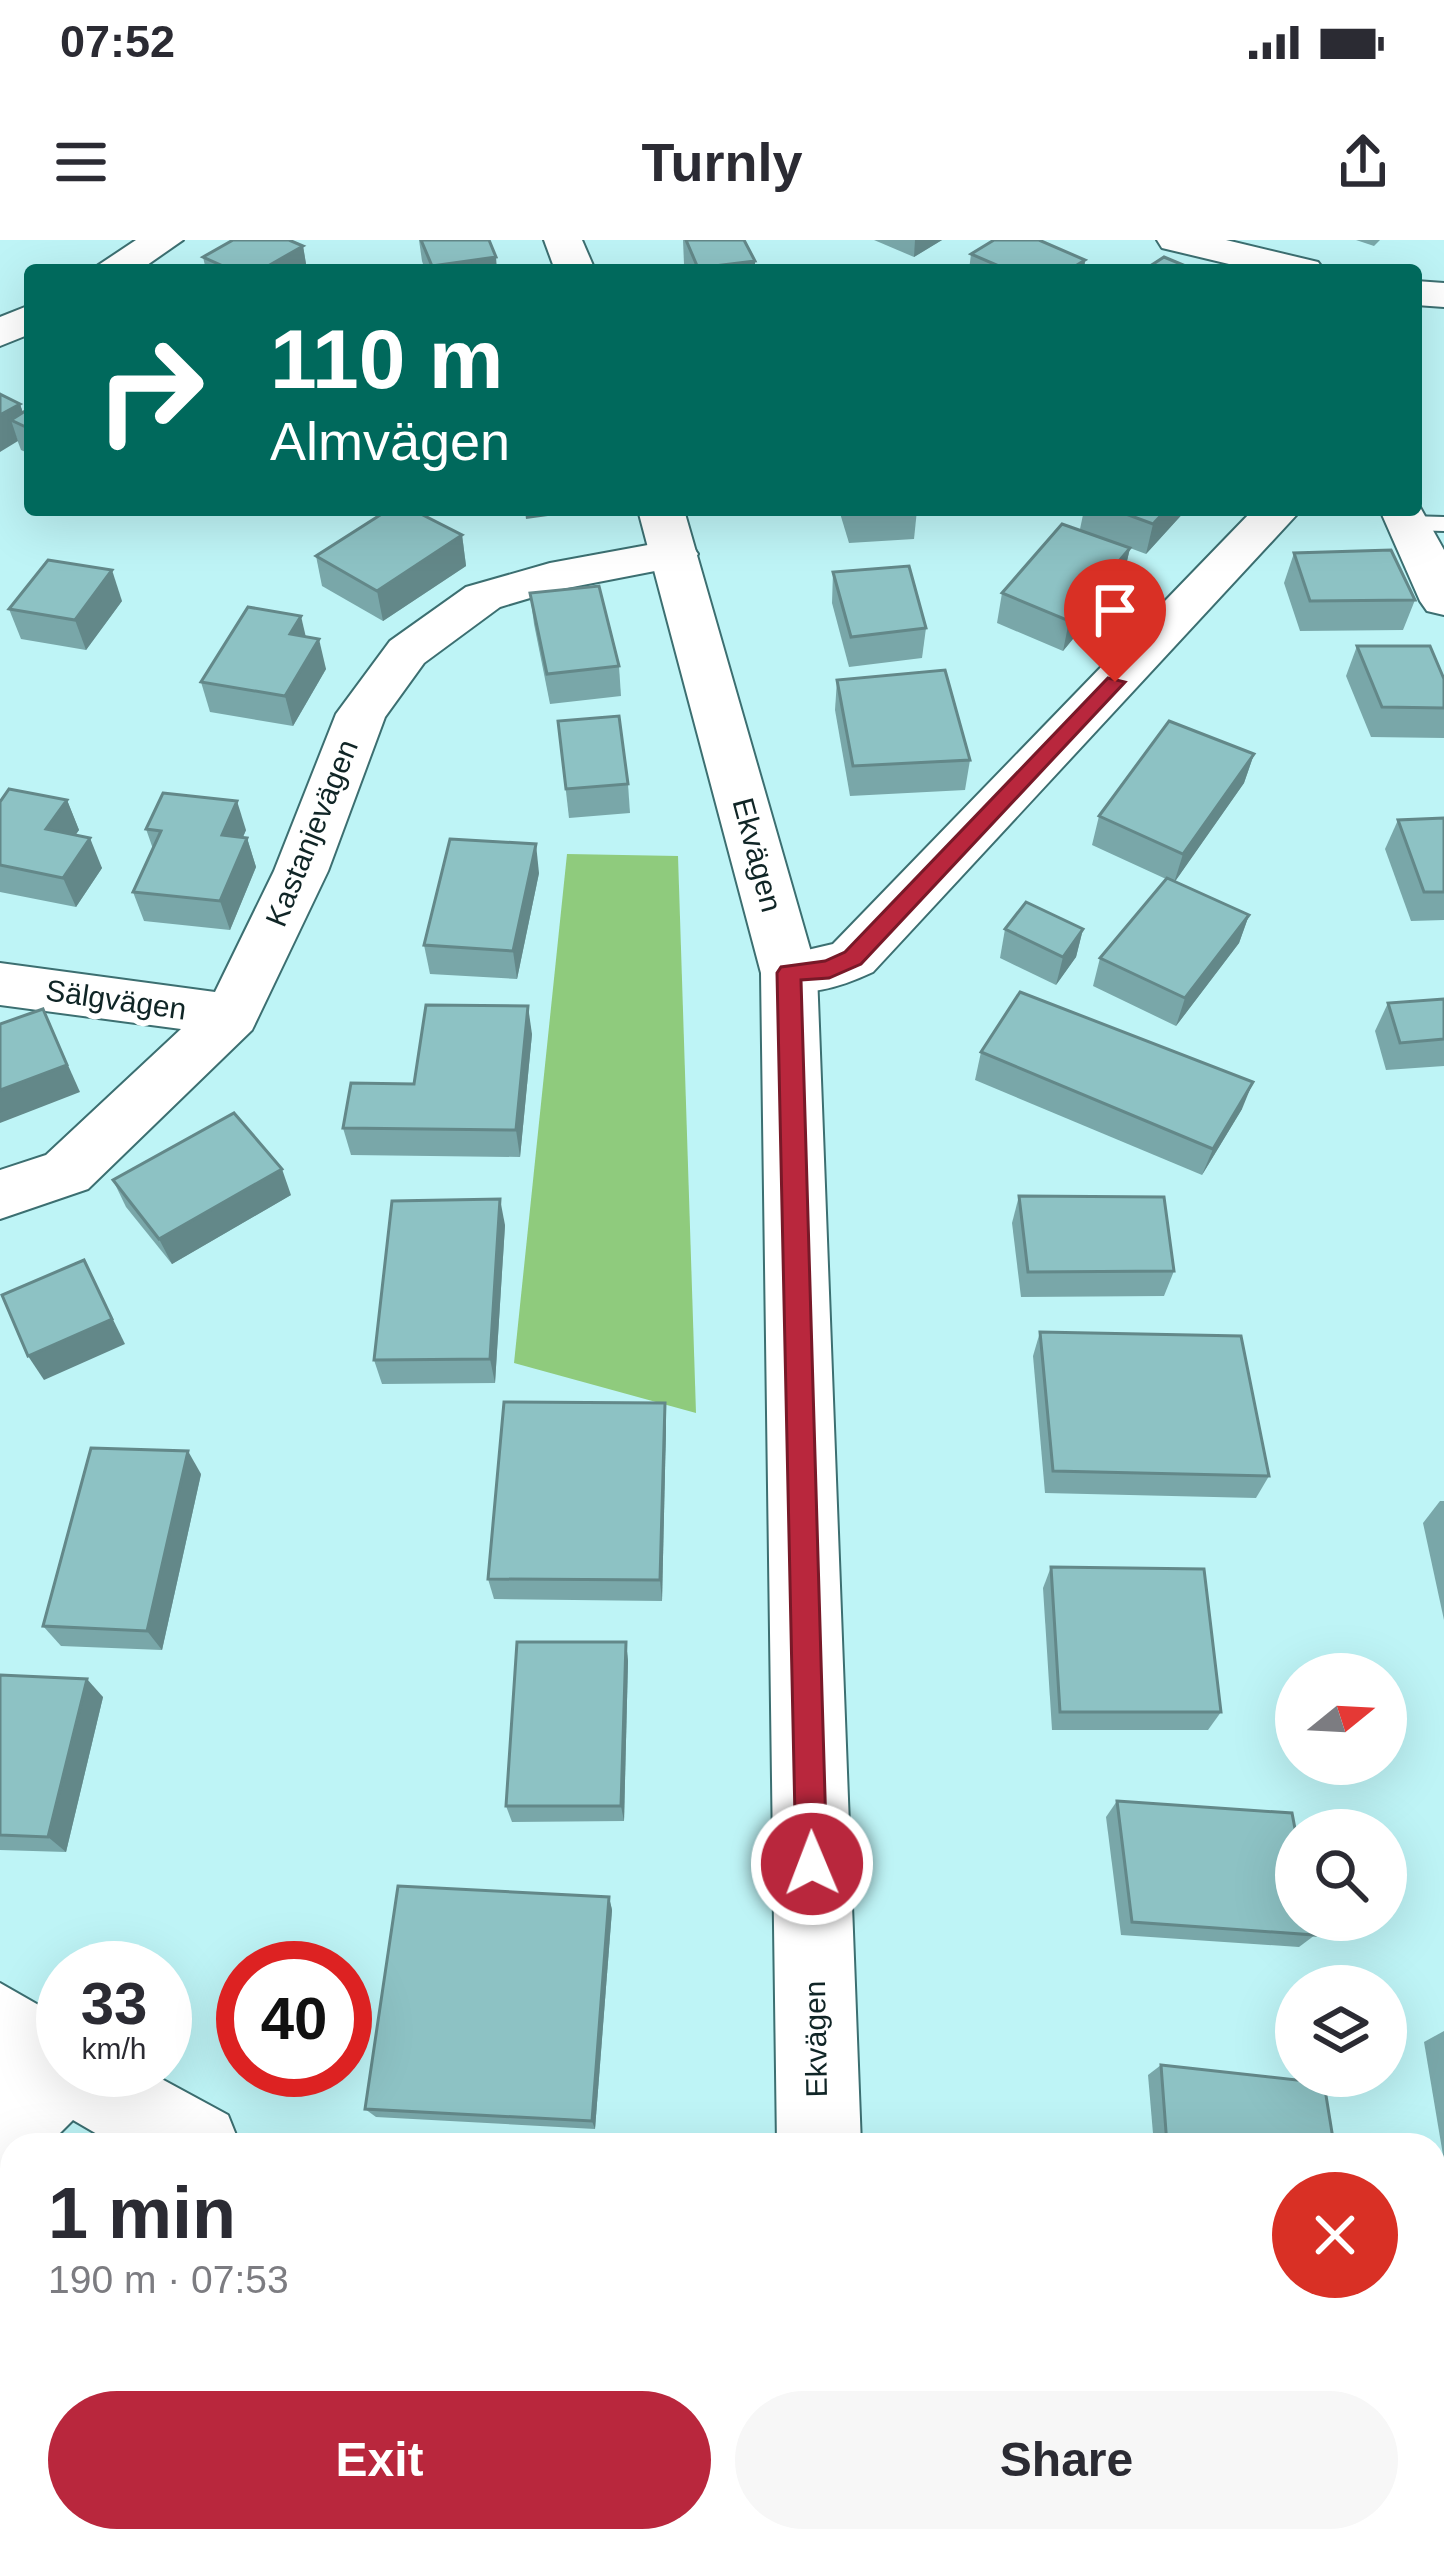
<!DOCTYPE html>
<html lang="en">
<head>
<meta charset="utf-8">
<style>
	:root { --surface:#fff; --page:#f7f7f7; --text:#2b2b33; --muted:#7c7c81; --accent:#b9273d }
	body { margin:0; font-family:Helvetica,sans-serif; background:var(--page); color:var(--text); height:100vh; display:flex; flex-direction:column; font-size:45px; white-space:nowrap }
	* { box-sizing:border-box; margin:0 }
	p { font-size:39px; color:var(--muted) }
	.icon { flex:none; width:66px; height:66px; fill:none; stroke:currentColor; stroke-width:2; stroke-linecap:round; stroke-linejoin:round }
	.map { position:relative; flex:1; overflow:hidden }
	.side { position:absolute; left:0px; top:1893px; width:1446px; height:420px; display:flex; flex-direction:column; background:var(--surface); border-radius:36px 36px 0 0; box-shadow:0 12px 48px #0002 }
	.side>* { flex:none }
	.guide { position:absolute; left:24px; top:24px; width:1398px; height:252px; border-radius:12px; box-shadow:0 12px 48px #0002; background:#00695c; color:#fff; overflow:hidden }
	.needle { width:78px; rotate:72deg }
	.tools { position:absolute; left:1275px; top:1413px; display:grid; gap:24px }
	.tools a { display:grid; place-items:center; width:132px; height:132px; border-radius:50%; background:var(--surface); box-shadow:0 12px 48px #0002; font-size:60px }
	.speed { position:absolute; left:36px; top:1701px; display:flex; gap:24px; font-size:60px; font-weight:700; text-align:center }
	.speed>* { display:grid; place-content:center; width:156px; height:156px; border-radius:50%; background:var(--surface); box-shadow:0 12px 48px #0002; line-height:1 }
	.speed small { font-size:30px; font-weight:400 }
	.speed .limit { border:18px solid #d22; background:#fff; color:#111 }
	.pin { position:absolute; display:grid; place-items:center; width:102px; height:102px; color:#fff; margin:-123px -51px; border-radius:50% 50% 50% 0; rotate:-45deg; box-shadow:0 0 12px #0007 }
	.pin .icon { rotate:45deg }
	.me { position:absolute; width:132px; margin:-66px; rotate:359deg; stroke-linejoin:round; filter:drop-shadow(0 0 9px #0008) }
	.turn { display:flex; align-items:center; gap:42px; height:252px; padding:0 48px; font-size:54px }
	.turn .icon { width:156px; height:156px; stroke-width:2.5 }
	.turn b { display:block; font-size:84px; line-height:102px }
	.round { display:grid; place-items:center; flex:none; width:126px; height:126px; border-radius:63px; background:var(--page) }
	.head { display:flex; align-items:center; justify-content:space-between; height:204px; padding:0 48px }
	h1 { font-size:72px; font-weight:700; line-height:90px }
	.action { display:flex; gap:24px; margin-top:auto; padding:24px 48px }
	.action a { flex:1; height:138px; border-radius:72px; background:var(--accent); color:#fff; font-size:48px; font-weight:700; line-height:138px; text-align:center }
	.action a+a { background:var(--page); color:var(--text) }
	.status { display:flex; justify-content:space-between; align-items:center; height:84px; padding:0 60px; background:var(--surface); direction:ltr }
	.status svg { height:33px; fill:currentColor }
	header { display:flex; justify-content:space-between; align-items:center; height:156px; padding:0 48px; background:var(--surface); font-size:54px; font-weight:700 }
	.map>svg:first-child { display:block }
</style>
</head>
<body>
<div class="status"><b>07:52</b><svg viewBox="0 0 49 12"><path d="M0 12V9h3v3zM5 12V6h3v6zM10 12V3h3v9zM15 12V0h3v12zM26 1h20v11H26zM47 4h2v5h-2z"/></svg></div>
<header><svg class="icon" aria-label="menu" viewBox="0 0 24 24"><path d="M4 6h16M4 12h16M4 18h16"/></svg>Turnly<svg class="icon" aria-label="share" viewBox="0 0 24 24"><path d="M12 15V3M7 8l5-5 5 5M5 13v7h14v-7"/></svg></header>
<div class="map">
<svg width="1444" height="2313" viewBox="0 0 1444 2313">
	<rect width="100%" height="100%" fill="#bef4f6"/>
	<!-- green -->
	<path fill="#8fcb7d" d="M567,614l111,2 18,557 -182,-50z"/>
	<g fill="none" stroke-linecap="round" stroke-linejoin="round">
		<!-- service casing -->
		<g stroke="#3c6f71" stroke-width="4">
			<path id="service" d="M1444,277v14l-36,-1 -12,-7 12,-7z"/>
		</g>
		<!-- minor casing -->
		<g stroke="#3c6f71" stroke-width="4">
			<g id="minor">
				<path d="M136,0h47l-43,30h-49z"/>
				<path d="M30,65v29l-30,12v-29z"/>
				<path d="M1416,260l28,50v65l-17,-4 -7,-10 -40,-91h36z"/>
				<path d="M1253,270h48l-428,462c-34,16 -68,26 -104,15l-8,-14 8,-14 64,-15z"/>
				<path d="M675,300l16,4 7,10 -7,10 -134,26 -57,17 -76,56 -39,54 -57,154 -76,159 -164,159 -88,30v-49l46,-15 135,-126 -181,-24v-42l215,29 59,-121 62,-157 54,-73 76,-54 84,-24z"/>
				<path d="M0,1743l63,36v51h82l83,45 12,30h-124l-43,-25 -25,25h-36v26l-12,5z"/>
				<path d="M1434,2130l10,1v90l-10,-1z"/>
			</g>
		</g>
		<!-- tertiary casing -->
		<g stroke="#3c6f71" stroke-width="4">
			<g id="tertiary">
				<path d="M544,0h38l13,30h-40z"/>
				<path d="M1157,0h69l92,22 6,8h-70l-92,-22z"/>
				<path d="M1416,41l28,2v24l-28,-2z"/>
				<path d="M638,270h46l133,463 44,1172h-84l-16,-1172z"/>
				<rect x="775" y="2301" width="94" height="12"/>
			</g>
		</g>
		<!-- service -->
		<use href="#service" fill="#fff" fill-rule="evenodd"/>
		<!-- minor -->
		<use href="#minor" fill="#fff" fill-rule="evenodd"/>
		<!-- tertiary -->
		<use href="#tertiary" fill="#fff" fill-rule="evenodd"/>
	</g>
	<!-- wall -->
	<g fill="#79a7a9">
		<path d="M419,0h70l8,30h-72l-3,-9z"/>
		<path d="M683,0h61l11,21v9h-69l-2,-6z"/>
		<path d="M874,0h68l-28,17z"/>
		<path d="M1356,0h24l-6,6z"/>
		<path d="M303,6l4,24h-101l-3,-13z"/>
		<path d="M971,14l114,6 -1,10h-115z"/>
		<path d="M0,154l20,10 3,9 7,-5v46l-9,-4z"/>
		<path d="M839,270h78l-3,29 -65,4z"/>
		<path d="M1084,270h102l-40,44 -16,-6 -7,30 -60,73 -66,-28 5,-30 78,-64z"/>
		<path d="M462,295l4,31 -83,55 -61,-35 -6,-30z"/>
		<path d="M1294,313l121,47 -12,30 -103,1 -16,-48z"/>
		<path d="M833,332l93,56 -4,30 -73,9 -17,-64z"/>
		<path d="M530,353l89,73 2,30 -71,8 -16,-80z"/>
		<path d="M122,361l-36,49 -65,-11 -12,-30z"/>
		<path d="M306,397l20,32 -33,57 -83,-14 -9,-30z"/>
		<path d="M1357,406l87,33v59l-73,-1 -25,-61z"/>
		<path d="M837,440l133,80 -5,30 -115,6 -15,-86z"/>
		<path d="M558,481l70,63 2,29 -61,5z"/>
		<path d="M1254,514l-10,29 -69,98 74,34 -10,28 -63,83 -83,-40 7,-28 66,-79 -74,-34 7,-29z"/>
		<path d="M67,560l12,30 -4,5 27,33 -26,39 -76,-15v-90z"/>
		<path d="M1444,578v102l-33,1 -26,-72 13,-29z"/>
		<path d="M146,589l100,1 -3,7 4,1 9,29 -26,63 -86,-9 -11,-29 20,-43z"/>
		<path d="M539,633l-22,106 -87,-5 -6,-29z"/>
		<path d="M1005,689h78l-7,28 -20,28 -56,-27z"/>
		<path d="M1444,759v67l-58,4 -11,-39 13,-28z"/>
		<path d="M532,794l-12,123 -169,-2 -8,-27 71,-44z"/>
		<path d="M981,812l261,57 -40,66 -227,-95z"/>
		<path d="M113,940l178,15 -119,69 -46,-57z"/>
		<path d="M1019,956l155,75 -10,25 -143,1 -9,-74z"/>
		<path d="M505,985l-10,158 -113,1 -8,-24z"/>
		<path d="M1040,1092l229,144 -13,22 -211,-5 -12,-137z"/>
		<path d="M666,1187l-4,174 -168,-2 -6,-20z"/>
		<path d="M201,1234l-39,176 -101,-4 -18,-20z"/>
		<path d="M1440,1261h4v119l-21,-97z"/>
		<path d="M1051,1327l170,145 -13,18h-156l-9,-142z"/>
		<path d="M626,1402l2,19 -4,160 -112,1 -6,-16z"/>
		<path d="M0,1435l103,22 -37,155 -66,-2z"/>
		<path d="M1117,1561l198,134 -16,12 -178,-12 -15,-118z"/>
		<path d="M609,1657l3,13 -17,219 -219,-12 -11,-8z"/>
		<path d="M1444,1791v130l-20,-119z"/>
		<path d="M1161,1825l173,80h-180l-6,-70z"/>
		<path d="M1439,2303h5v10h-4z"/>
	</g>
	<!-- shaded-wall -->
	<g fill="#638889">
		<path d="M915,0h27l-28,17z"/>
		<path d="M303,6l4,24h-46z"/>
		<path d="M496,17l1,13h-65v-4z"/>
		<path d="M1085,20l-1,10h-15z"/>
		<path d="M755,21v9h-56l-1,-2z"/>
		<path d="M20,164l8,24 -17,-8 7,21 -18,11v-37z"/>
		<path d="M525,270h52v2l-51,7z"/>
		<path d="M1166,270h20l-40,44 7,-30z"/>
		<path d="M462,295l4,31 -83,55 -6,-30z"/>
		<path d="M1130,308l-7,30 -60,73 6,-30z"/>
		<path d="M112,330l10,31 -36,49 -11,-30z"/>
		<path d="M301,376l7,30 -18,-12z"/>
		<path d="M319,399l7,30 -33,57 -8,-30z"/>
		<path d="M1254,514l-10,29 -70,100 9,-29z"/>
		<path d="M67,560l12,30 -20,29 -13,-30z"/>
		<path d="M237,561l9,29 -15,34 -9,-29z"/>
		<path d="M90,598l12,30 -26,39 -13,-29z"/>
		<path d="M247,598l9,29 -26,63 -10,-29z"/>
		<path d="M536,604l3,29 -22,106 -4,-28z"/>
		<path d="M1249,675l-10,28 -63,83 9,-28z"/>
		<path d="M1083,689l-7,28 -20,28 7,-28z"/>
		<path d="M528,766l4,28 -12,123 -4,-27z"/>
		<path d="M43,769l37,83 -80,31v-33z"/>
		<path d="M1253,842l-11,27 -40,66 11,-26z"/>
		<path d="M282,929l9,26 -119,69 -13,-25z"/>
		<path d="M500,959l5,26 -10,158 -5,-24z"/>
		<path d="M84,1020l41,84 -81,36 -16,-24z"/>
		<path d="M665,1163l1,24 -4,174 -2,-21z"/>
		<path d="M188,1211l13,23 -39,176 -15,-19z"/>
		<path d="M626,1402l2,19 -4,160 -3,-15z"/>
		<path d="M87,1439l16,18 -37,155 -18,-15z"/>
		<path d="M609,1657l3,13 -17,219 -3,-8z"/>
		<path d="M69,2301h18l-7,12h-19z"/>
	</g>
	<!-- building -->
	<g fill="#8dc2c4" stroke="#638889" stroke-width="3">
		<path d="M233,0h56l14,6 -42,24h-29l-29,-13z"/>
		<path d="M421,0h68l7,17 -64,9z"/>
		<path d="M686,0h58l11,21 -57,7z"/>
		<path d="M994,0h45l46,20 -16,10h-61l-37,-16z"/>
		<path d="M1164,17l31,13h-51z"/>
		<path d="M0,154l20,10 -20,11z"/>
		<path d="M30,168v21l-19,-9z"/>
		<path d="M388,270h25l49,25 -85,56 -61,-35z"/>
		<path d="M851,270h52l-52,3z"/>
		<path d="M1115,270h51l-13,14z"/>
		<path d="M1062,284l68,24 -61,73 -67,-28z"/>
		<path d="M1391,310l24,50 -105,1 -16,-48z"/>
		<path d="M48,320l64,10 -37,50 -66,-11z"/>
		<path d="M909,326l17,62 -75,9 -18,-65z"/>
		<path d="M599,346l20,80 -72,8 -17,-81z"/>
		<path d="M248,367l53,9 -11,18 29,5 -34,57 -84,-14z"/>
		<path d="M1357,406h73l14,33v29l-62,-1z"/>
		<path d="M945,430l25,90 -117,6 -16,-86z"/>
		<path d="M619,476l9,68 -62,5 -8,-68z"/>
		<path d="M1169,481l85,33 -71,100 -84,-38z"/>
		<path d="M9,549l58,11 -21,29 44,9 -27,40 -63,-13v-63z"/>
		<path d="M163,553l74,8 -15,34 25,3 -27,63 -87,-9 28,-61 -15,-2z"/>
		<path d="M1444,578v74h-20l-26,-72z"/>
		<path d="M450,599l86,5 -23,107 -89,-6z"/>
		<path d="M1167,638l82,37 -64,83 -85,-40z"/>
		<path d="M1026,662l57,27 -20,28 -58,-28z"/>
		<path d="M1020,752l233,90 -40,67 -232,-97z"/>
		<path d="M1444,759v40l-44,4 -12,-40z"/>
		<path d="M426,765l102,1 -12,124 -173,-2 8,-45 63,1z"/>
		<path d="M43,769l24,56 -67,25v-66z"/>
		<path d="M234,873l48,56 -123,70 -46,-59z"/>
		<path d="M1019,956l145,1 10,74 -146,1z"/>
		<path d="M500,959l-10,160 -116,1 18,-159z"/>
		<path d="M84,1020l28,59 -84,37 -26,-61z"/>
		<path d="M1040,1092l201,4 28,140 -216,-5z"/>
		<path d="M504,1162l161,1 -5,177 -172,-1z"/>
		<path d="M91,1208l97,3 -41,180 -104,-5z"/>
		<path d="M1051,1327l153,2 17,143h-161z"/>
		<path d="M517,1402h109l-5,164h-115z"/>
		<path d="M0,1435l87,4 -39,158 -48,-2z"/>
		<path d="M1117,1561l175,12 4,21v86h16l3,15 -183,-13z"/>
		<path d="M398,1646l211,11 -17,224 -227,-12z"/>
		<path d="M1161,1825l163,18 10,62h-167z"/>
		<path d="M1434,1956l10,62v37l-10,-1z"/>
		<path d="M12,2066v235h57l-8,12h-61v-228z"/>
	</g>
	<!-- route -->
	<path fill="#b9273d" stroke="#781928" stroke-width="3" d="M1108,438l17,4 -264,282 -32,14 -28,2 26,884 -4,11 -11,5 -12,-5 -4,-11 -19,-891 4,-6 44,-6 20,-9z"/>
	<g text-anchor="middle" stroke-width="12" stroke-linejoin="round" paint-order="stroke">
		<!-- street labels -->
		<g font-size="30" fill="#102526" stroke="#fff">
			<text transform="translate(312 593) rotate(-68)" y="10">Kastanjevägen</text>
			<text transform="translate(757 615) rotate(75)" y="10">Ekvägen</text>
			<text transform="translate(116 760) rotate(8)" y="10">Sälgvägen</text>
			<text transform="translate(816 1799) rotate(-91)" y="10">Ekvägen</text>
		</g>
	</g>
</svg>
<div class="tools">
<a><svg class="needle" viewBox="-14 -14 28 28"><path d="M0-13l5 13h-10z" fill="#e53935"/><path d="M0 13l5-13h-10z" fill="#7c7c81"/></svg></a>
<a><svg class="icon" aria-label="search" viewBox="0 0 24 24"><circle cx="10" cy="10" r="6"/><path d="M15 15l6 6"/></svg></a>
<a><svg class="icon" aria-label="layers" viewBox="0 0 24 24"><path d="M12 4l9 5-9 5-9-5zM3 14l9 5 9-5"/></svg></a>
</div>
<div class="speed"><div>33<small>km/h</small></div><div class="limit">40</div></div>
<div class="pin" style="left:1115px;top:442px;background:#d93025"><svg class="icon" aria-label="arrive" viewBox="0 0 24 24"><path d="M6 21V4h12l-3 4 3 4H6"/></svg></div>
<svg class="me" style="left:812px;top:1624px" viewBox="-20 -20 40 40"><circle r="17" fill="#b9273d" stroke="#fff" stroke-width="3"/><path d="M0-11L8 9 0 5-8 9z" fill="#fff"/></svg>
<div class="guide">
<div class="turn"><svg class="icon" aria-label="right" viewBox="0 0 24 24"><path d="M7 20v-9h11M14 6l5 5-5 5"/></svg><div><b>110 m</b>Almvägen</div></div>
</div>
<section class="side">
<div class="head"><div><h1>1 min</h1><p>190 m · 07:53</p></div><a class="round" style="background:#d93025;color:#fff"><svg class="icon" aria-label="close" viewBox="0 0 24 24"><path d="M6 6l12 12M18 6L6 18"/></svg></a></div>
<div class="action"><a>Exit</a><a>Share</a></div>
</section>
</div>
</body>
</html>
